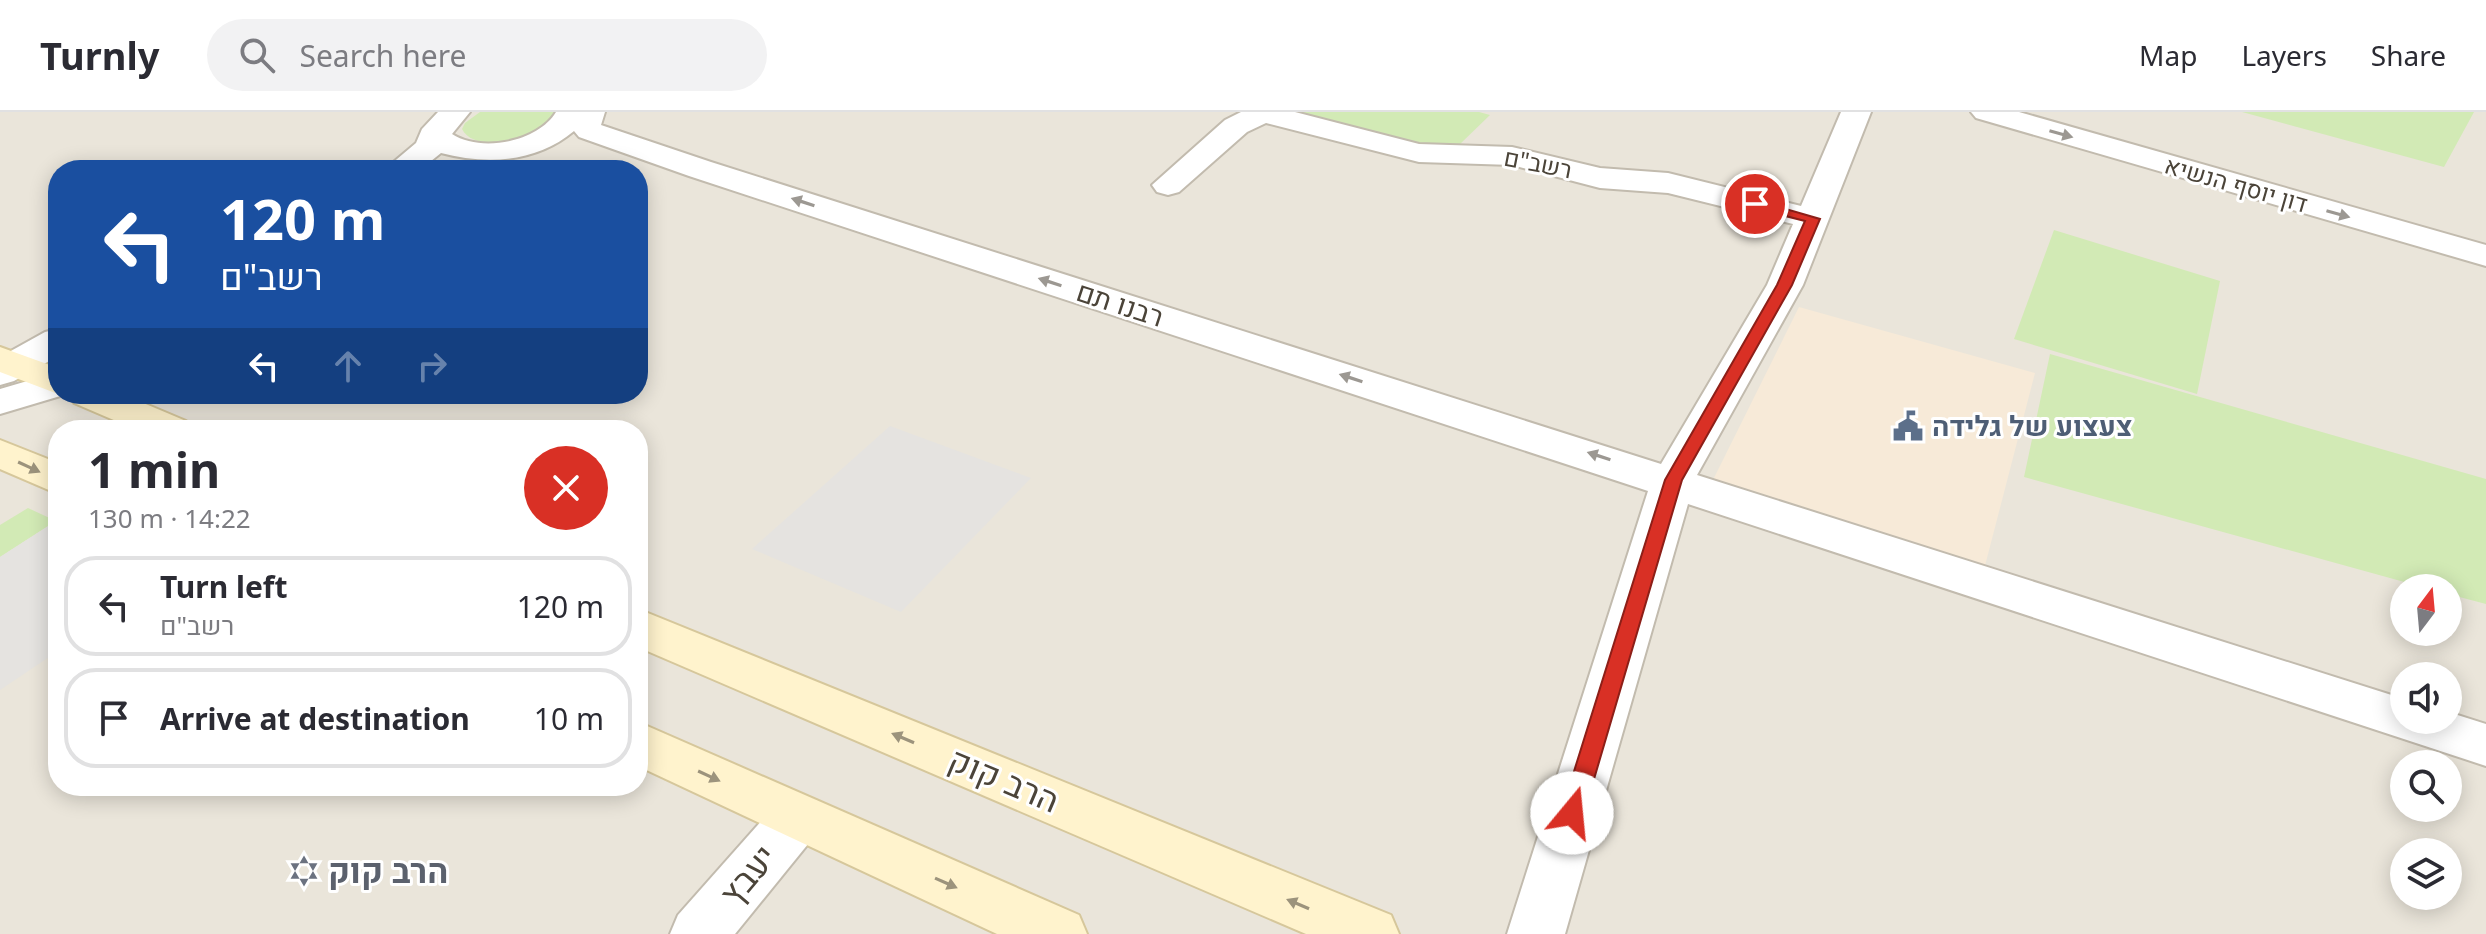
<!DOCTYPE html>
<html lang="en">
<head>
<meta charset="utf-8">
<style>
	:root { --surface:#fff; --page:#f2f2f3; --text:#2b2b33; --muted:#7c7c81; --line:#e1e1e2 }
	body { margin:0; font-family:"Noto Sans",Heebo,sans-serif; background:var(--page); color:var(--text); height:100vh; display:flex; flex-direction:column; font-size:30px; white-space:nowrap }
	* { box-sizing:border-box; margin:0 }
	p { font-size:26px; color:var(--muted) }
	.icon { flex:none; width:44px; height:44px; fill:none; stroke:currentColor; stroke-width:2; stroke-linecap:round; stroke-linejoin:round }
	.map { position:relative; flex:1; overflow:hidden }
	.side { position:absolute; left:48px; top:308px; width:600px; height:376px; display:flex; flex-direction:column; background:var(--surface); border-radius:32px; box-shadow:0 4px 20px #0003 }
	.side>* { flex:none }
	.guide { position:absolute; left:48px; top:48px; width:600px; height:244px; border-radius:32px; box-shadow:0 4px 20px #0003; background:#1a4fa0; color:#fff; overflow:hidden }
	.needle { width:52px; rotate:16deg }
	.controls { position:absolute; left:2390px; top:462px; display:grid; gap:16px }
	.controls a { display:grid; place-items:center; width:72px; height:72px; border-radius:50%; background:var(--surface); box-shadow:0 4px 20px #0003; font-size:40px }
	.pin { position:absolute; display:grid; place-items:center; width:68px; height:68px; color:#fff; margin:-34px; border:4px solid #fff; border-radius:50%; box-shadow:0 2px 8px #0007 }
	.me { position:absolute; width:88px; margin:-44px; rotate:17deg; stroke-linejoin:round; filter:drop-shadow(0 0 6px #0008) }
	.turn { display:flex; align-items:center; gap:28px; height:168px; padding:0 40px; font-size:36px }
	.turn .icon { width:104px; height:104px; stroke-width:2.5 }
	.turn b { display:block; font-size:56px; line-height:68px }
	.lanes { display:flex; align-items:center; height:76px; padding:0 40px; background:#0003; justify-content:center; gap:40px; direction:ltr }
	.lanes .off { opacity:.35 }
	.round { display:grid; place-items:center; flex:none; width:84px; height:84px; border-radius:42px; background:var(--page) }
	.head { display:flex; align-items:center; justify-content:space-between; height:136px; padding:0 40px }
	h1 { font-size:48px; font-weight:700; line-height:60px }
	ul { padding:0; list-style:none }
	li { display:flex; align-items:center; gap:24px; height:100px; margin:0 16px 12px; padding:0 24px; border:4px solid var(--line); border-radius:32px }
	li div { flex:1 }
	li b { display:block; font-size:30px }
	li em { font-style:normal }
	header { display:flex; align-items:center; gap:48px; box-sizing:border-box; height:112px; padding:0 40px; background:var(--surface); border-bottom:2px solid var(--line) }
	header strong { font-size:38px }
	nav { display:flex; gap:44px; margin-inline-start:auto; font-size:28px }
	.search { width:560px; height:72px; background:var(--page); display:flex; align-items:center; gap:20px; box-sizing:border-box; padding:0 28px; border-radius:44px; color:var(--muted); font-size:30px }
	.map>svg:first-child { display:block }
</style>
</head>
<body>
<header>
<strong>Turnly</strong>
<div class="search"><svg class="icon" aria-label="search" viewBox="0 0 24 24"><circle cx="10" cy="10" r="6"/><path d="M15 15l6 6"/></svg>Search here</div>
<nav><a>Map</a><a>Layers</a><a>Share</a></nav>
</header>
<div class="map">
<svg width="2486" height="822" viewBox="0 0 2486 822">
	<rect width="100%" height="100%" fill="#f6f3ec"/>
	<!-- residential -->
	<path fill="#eae5da" fill-rule="evenodd" d="M0,0h2486v822h-2486zM58,58h580v224h-580zM58,318h580v356h-580zM2404,476h44v44h-44zM2404,564h44v44h-44zM2404,652h44v44h-44zM2404,740h44v44h-44z"/>
	<!-- commercial -->
	<path fill="#f7ead8" d="M1799,195l236,66 -55,212 -273,-93z"/>
	<!-- green -->
	<g fill="#d2eab5">
		<path d="M480,0h74l1,4c-13,21 -80,40 -93,13l3,-6z"/>
		<path d="M1283,0h196l11,3 -31,30 -27,7z"/>
		<path d="M2242,0h232l-30,55z"/>
		<path d="M2054,118l166,51 -23,113 -183,-55z"/>
		<path d="M2050,242l436,125v125l-38,-10v-6h-22l-402,-111z"/>
		<path d="M28,396l28,13 -56,36v-32z"/>
	</g>
	<!-- parking -->
	<g fill="#e5e3e0">
		<path d="M890,314l141,52 -130,134 -149,-63z"/>
		<path d="M56,409l2,130 -58,39v-133z"/>
	</g>
	<g fill="none" stroke-linecap="round" stroke-linejoin="round">
		<!-- street casing -->
		<g stroke="#c2bbae" stroke-width="4">
			<g id="street">
				<path d="M438,0h32l-18,22c29,19 86,8 104,-22h49l-4,13 110,37 950,302 106,-179 26,-61 -125,-31 -68,-5 -88,-23 -93,-3 -153,-39 -19,9 -68,60 -11,3 -11,-3 -5,-7 73,-65 16,-8h54l124,32 93,3 88,21 68,5 133,33 40,-94h30l-68,173 -106,190 707,224v21h44v-8l38,12v42l-798,-262 -123,430h-58l141,-443 -959,-315 -110,-39 -5,-6c-38,32 -88,34 -133,22l-21,17h-36l32,-27 6,-14z"/>
				<path d="M1971,0h48l467,133v21l-510,-148z"/>
				<path d="M58,217v27l-44,25 -14,4v-28l45,-25z"/>
				<path d="M58,260v22h9l-67,20v-25z"/>
				<path d="M798,682l19,7 8,16 -8,16 -82,101h-65l8,-19 101,-114z"/>
			</g>
		</g>
		<!-- secondary casing -->
		<g stroke="#d6c79b" stroke-width="4">
			<g id="secondary">
				<path d="M0,235l58,21v26l-58,-22z"/>
				<path d="M68,282h54l64,27 6,9h-55l-63,-27z"/>
				<path d="M0,328l58,23v31l-58,-25z"/>
				<path d="M638,497l753,306 8,19h-93l-668,-287z"/>
				<path d="M638,610l441,193 8,19h-90l-359,-168z"/>
			</g>
		</g>
		<!-- street -->
		<use href="#street" fill="#fff" fill-rule="evenodd"/>
		<!-- secondary -->
		<use href="#secondary" fill="#fff3cd" fill-rule="evenodd"/>
	</g>
	<!-- one-way arrows -->
	<defs><path id="oneway-solid" d="M-6-.8H1V-3.2L6.5 0L1 3.2V.8H-6Z" transform="scale(2)"/></defs>
	<g fill="#9c9892">
		<use href="#oneway-solid" transform="translate(2061 22) rotate(16)"/>
		<use href="#oneway-solid" transform="translate(803 90) rotate(-162)"/>
		<use href="#oneway-solid" transform="translate(2338 102) rotate(16)"/>
		<use href="#oneway-solid" transform="translate(1050 170) rotate(-162)"/>
		<use href="#oneway-solid" transform="translate(1351 266) rotate(-162)"/>
		<use href="#oneway-solid" transform="translate(1599 344) rotate(-162)"/>
	</g>
	<g fill="#9c937c">
		<use href="#oneway-solid" transform="translate(29 355) rotate(25)"/>
		<use href="#oneway-solid" transform="translate(903 626) rotate(-157)"/>
		<use href="#oneway-solid" transform="translate(709 664) rotate(25)"/>
		<use href="#oneway-solid" transform="translate(946 771) rotate(24)"/>
		<use href="#oneway-solid" transform="translate(1298 792) rotate(-157)"/>
	</g>
	<!-- route -->
	<path fill="#d93025" stroke="#8d1f18" stroke-width="2" d="M1755,88l65,19 -28,66 -110,195 -98,333 -4,7h-16l-3,-7 104,-333 112,-195 28,-64 -55,-14v-6z"/>
	<!-- icons -->
	<defs>
		<g id="civic-bare" transform="scale(2.4)"><path d="M-.6-6.5H3V-4.5H.6V-3L4-1V1h2V6H-6V1h2V-1L-.6-3ZM-1.2 2.5V6h2.4V2.5Z" fill="#5c6f8a" stroke="#fff" stroke-width="2.5" paint-order="stroke"/></g>
		<g id="synagogue-bare" transform="scale(2.4)"><path d="M0-6.5L5.6 3.2H-5.6ZM0 6.5L5.6-3.2H-5.6Z" fill="#6b7280" stroke="#fff" stroke-width="2.5" paint-order="stroke"/></g>
	</defs>
	<g fill-rule="evenodd">
		<use href="#civic-bare" x="1908" y="314"/>
		<use href="#synagogue-bare" x="304" y="759"/>
	</g>
	<g text-anchor="middle" stroke-width="6" stroke-linejoin="round" paint-order="stroke">
		<!-- far-street labels -->
		<g font-size="24" fill="#4b4439" stroke="#fff">
			<text transform="translate(1538 52) rotate(11)" y="8">רשב"ם</text>
			<text transform="translate(2236 73) rotate(16)" y="8">דון יוסף הנשיא</text>
		</g>
		<!-- street labels -->
		<g font-size="28" fill="#4b4439" stroke="#fff">
			<text transform="translate(1120 192) rotate(18)" y="10">רבנו תם</text>
		</g>
		<!-- service labels -->
		<g font-size="28" font-weight="bold" fill="#4e5e75" stroke="#fff" text-anchor="start">
			<text x="1932" y="324">צעצוע של גלידה</text>
		</g>
		<!-- near-street labels -->
		<g font-size="34" fill="#4b4439" stroke="#fff">
			<text transform="translate(1004 668) rotate(23)" y="12">הרב קוק</text>
			<text transform="translate(748 763) rotate(-50)" y="12">יעבץ</text>
		</g>
		<!-- near-worship labels -->
		<g font-size="34" font-weight="bold" fill="#5b616d" stroke="#fff" text-anchor="start">
			<text x="328" y="771">הרב קוק</text>
		</g>
	</g>
</svg>
<div class="controls">
<a><svg class="needle" viewBox="-14 -14 28 28"><path d="M0-13l5 13h-10z" fill="#e53935"/><path d="M0 13l5-13h-10z" fill="#7c7c81"/></svg></a>
<a><svg class="icon" aria-label="sound" viewBox="0 0 24 24"><path d="M4 9h4l5-4v14l-5-4H4zM17 9q2 3 0 6"/></svg></a>
<a><svg class="icon" aria-label="search" viewBox="0 0 24 24"><circle cx="10" cy="10" r="6"/><path d="M15 15l6 6"/></svg></a>
<a><svg class="icon" aria-label="layers" viewBox="0 0 24 24"><path d="M12 4l9 5-9 5-9-5zM3 14l9 5 9-5"/></svg></a>
</div>
<div class="pin" style="left:1755px;top:92px;background:#d93025"><svg class="icon" aria-label="arrive" viewBox="0 0 24 24"><path d="M6 21V4h12l-3 4 3 4H6"/></svg></div>
<svg class="me" style="left:1572px;top:701px" viewBox="-20 -20 40 40"><circle r="19" fill="#fff"/><path d="M0-13L10 11 0 6-10 11z" fill="#d93025"/></svg>
<div class="guide">
<div class="turn"><svg class="icon" aria-label="left" viewBox="0 0 24 24"><path d="M17 20v-9H6M10 6l-5 5 5 5"/></svg><div><b>120 m</b>רשב&quot;ם</div></div>
<div class="lanes"><svg class="icon" aria-label="left" viewBox="0 0 24 24"><path d="M17 20v-9H6M10 6l-5 5 5 5"/></svg><svg class="icon off" aria-label="ahead" viewBox="0 0 24 24"><path d="M12 20V5M6 11l6-6 6 6"/></svg><svg class="icon off" aria-label="right" viewBox="0 0 24 24"><path d="M7 20v-9h11M14 6l5 5-5 5"/></svg></div>
</div>
<section class="side">
<div class="head"><div><h1>1 min</h1><p>130 m · 14:22</p></div><a class="round" style="background:#d93025;color:#fff"><svg class="icon" aria-label="close" viewBox="0 0 24 24"><path d="M6 6l12 12M18 6L6 18"/></svg></a></div>
<ul>
<li><svg class="icon" aria-label="left" viewBox="0 0 24 24"><path d="M17 20v-9H6M10 6l-5 5 5 5"/></svg><div><b>Turn left</b><p>רשב&quot;ם</p></div><em>120 m</em></li>
<li><svg class="icon" aria-label="arrive" viewBox="0 0 24 24"><path d="M6 21V4h12l-3 4 3 4H6"/></svg><div><b>Arrive at destination</b></div><em>10 m</em></li>
</ul>
</section>
</div>
</body>
</html>
